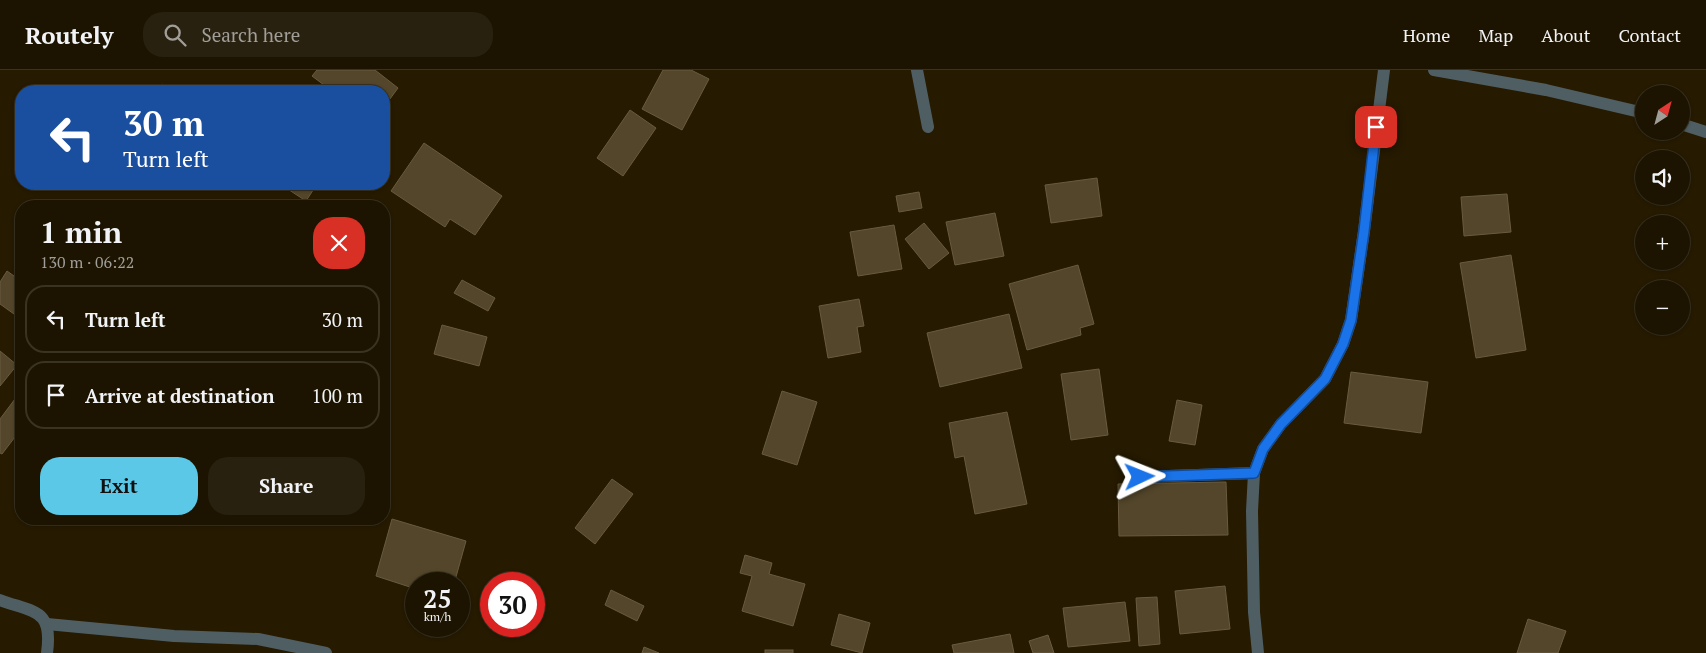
<!DOCTYPE html>
<html lang="en">
<head>
<meta charset="utf-8">
<style>
	:root { --surface:#1c1400; --page:#29210f; --text:#f1f3f6; --muted:#a09e99; --line:#3a3322; --accent:#5ac8e6 }
	body { margin:0; font-family:"PT Serif",serif; background:var(--page); color:var(--text); height:100vh; display:flex; flex-direction:column; font-size:19px; white-space:nowrap }
	* { box-sizing:border-box; margin:0 }
	p { font-size:16px; color:var(--muted) }
	.icon { flex:none; width:28px; height:28px; fill:none; stroke:currentColor; stroke-width:2; stroke-linecap:round; stroke-linejoin:round }
	.map { position:relative; flex:1; overflow:hidden }
	.sheet { position:absolute; left:15px; top:130px; width:375px; height:325px; display:flex; flex-direction:column; background:var(--surface); border-radius:20px; box-shadow:0 1px 4px #0004,0 0 0 1px var(--line) }
	.sheet>* { flex:none }
	.guide { position:absolute; left:15px; top:15px; width:375px; height:105px; border-radius:20px; box-shadow:0 1px 4px #0004,0 0 0 1px var(--line); background:#1a4fa0; color:#fff; overflow:hidden }
	.needle { width:32px; rotate:36deg }
	.buttons { position:absolute; left:1635px; top:15px; display:grid; gap:10px }
	.buttons a { display:grid; place-items:center; width:55px; height:55px; border-radius:50%; background:var(--surface); box-shadow:0 1px 4px #0004,0 0 0 1px var(--line); font-size:25px }
	.speed { position:absolute; left:405px; top:502px; display:flex; gap:10px; font-size:25px; font-weight:700; text-align:center }
	.speed>* { display:grid; place-content:center; width:65px; height:65px; border-radius:50%; background:var(--surface); box-shadow:0 1px 4px #0004,0 0 0 1px var(--line); line-height:1 }
	.speed small { font-size:12px; font-weight:400 }
	.speed .limit { border:8px solid #d22; background:#fff; color:#111 }
	.pin { position:absolute; display:grid; place-items:center; width:42px; height:42px; color:#fff; margin:-21px; border-radius:10px; box-shadow:0 2px 8px #0006 }
	.me { position:absolute; width:55px; margin:-28px; rotate:88deg; stroke-linejoin:round; filter:drop-shadow(0 0 4px #0008) }
	.turn { display:flex; align-items:center; gap:18px; height:105px; padding:0 25px; font-size:22px }
	.turn .icon { width:65px; height:65px; stroke-width:2.5 }
	.turn b { display:block; font-size:35px; line-height:42px }
	.round { display:grid; place-items:center; flex:none; width:52px; height:52px; border-radius:20px; background:var(--page) }
	.head { display:flex; align-items:center; justify-content:space-between; height:85px; padding:0 25px }
	h1 { font-size:30px; font-weight:800; line-height:38px }
	.action { display:flex; gap:10px; margin-top:auto; padding:10px 25px }
	.action a { flex:1; height:58px; border-radius:20px; background:var(--accent); color:#111; font-size:20px; font-weight:800; line-height:58px; text-align:center }
	.action a+a { background:var(--page); color:var(--text) }
	ul { padding:0; list-style:none }
	li { display:flex; align-items:center; gap:15px; height:68px; margin:0 10px 8px; padding:0 15px; border:2px solid var(--line); border-radius:20px }
	li div { flex:1 }
	li b { display:block; font-size:19px }
	li em { font-style:normal }
	header { display:flex; align-items:center; gap:30px; box-sizing:border-box; height:70px; padding:0 25px; background:var(--surface); border-bottom:1px solid var(--line) }
	header strong { font-size:24px }
	nav { display:flex; gap:28px; margin-inline-start:auto; font-size:18px }
	.search { width:350px; height:45px; background:var(--page); display:flex; align-items:center; gap:12px; box-sizing:border-box; padding:0 18px; border-radius:20px; color:var(--muted); font-size:19px }
	.map>svg:first-child { display:block }
</style>
</head>
<body>
<header>
<strong>Routely</strong>
<div class="search"><svg class="icon" aria-label="search" viewBox="0 0 24 24"><circle cx="10" cy="10" r="6"/><path d="M15 15l6 6"/></svg>Search here</div>
<nav><a>Home</a><a>Map</a><a>About</a><a>Contact</a></nav>
</header>
<div class="map">
<svg width="1706" height="583" viewBox="0 0 1706 583">
	<rect width="100%" height="100%" fill="#261a00"/>
	<!-- building -->
	<g fill="#53462a" stroke="#695b3f">
		<path d="M317,0h58l23,18 -14,19v-16h-52l-20,-15z"/>
		<path d="M663,0h28l18,9 -27,51 -40,-21z"/>
		<path d="M162,14l10,7h-15z"/>
		<path d="M630,40l26,18 -33,48 -26,-18z"/>
		<path d="M424,73l78,53 -27,39 -25,-16 -5,8 -54,-36z"/>
		<path d="M1097,108l5,38 -51,7 -6,-38z"/>
		<path d="M280,114h37l-11,17z"/>
		<path d="M919,122l3,16 -23,4 -3,-16z"/>
		<path d="M1507,124l4,38 -47,4 -3,-39z"/>
		<path d="M995,143l9,43 -49,9 -9,-43z"/>
		<path d="M924,153l25,30 -20,16 -24,-30z"/>
		<path d="M894,155l8,44 -44,7 -8,-44z"/>
		<path d="M1511,185l15,95 -50,8 -16,-95z"/>
		<path d="M1078,195l16,59 -14,4 1,7 -54,15 -18,-66z"/>
		<path d="M7,201l14,10v38l-21,-15v-22z"/>
		<path d="M462,210l33,18 -7,13 -34,-18z"/>
		<path d="M859,229l5,27 -7,1 4,25 -33,6 -9,-52z"/>
		<path d="M1009,244l13,54 -82,19 -13,-54z"/>
		<path d="M442,255l45,12 -8,29 -45,-12z"/>
		<path d="M0,281l17,14 -17,21z"/>
		<path d="M1099,299l9,66 -37,5 -10,-66z"/>
		<path d="M1351,302l77,10 -7,51 -77,-10z"/>
		<path d="M21,321v38l-19,25 -2,-1v-34z"/>
		<path d="M782,321l35,11 -20,63 -35,-11z"/>
		<path d="M1177,330l25,5 -7,40 -26,-4z"/>
		<path d="M1007,342l20,92 -52,10 -11,-58 -9,2 -6,-35z"/>
		<path d="M612,409l21,15 -38,50 -20,-16z"/>
		<path d="M1226,412l2,53 -109,1 -1,-52z"/>
		<path d="M392,449l74,22 -12,43h-38v5l-40,-13z"/>
		<path d="M745,485l27,8 -3,11 36,10 -12,42 -51,-15 10,-35 -12,-3z"/>
		<path d="M1225,516l5,43 -50,5 -5,-43z"/>
		<path d="M611,520l33,16 -7,15 -32,-16z"/>
		<path d="M1157,527l3,47 -21,2 -3,-48z"/>
		<path d="M1125,532l5,39 -62,6 -5,-39z"/>
		<path d="M839,544l31,9 -8,30 -31,-8z"/>
		<path d="M1528,549l38,12 -8,22h-41z"/>
		<path d="M1010,564l4,19h-60l-2,-8z"/>
		<path d="M1048,565l6,18h-21l-4,-12z"/>
		<path d="M644,577l15,6h-17z"/>
		<rect x="765" y="580" width="28" height="3"/>
	</g>
	<g fill="none" stroke-linecap="round" stroke-linejoin="round">
		<!-- street -->
		<g stroke="#4f5e63" stroke-width="12">
			<path d="M917,0l11,57"/>
			<path d="M1434,0l112,20 98,23"/>
			<path d="M1681,54l25,8"/>
			<path d="M1140,407l114,-4"/>
			<path d="M0,530c35,13 53,9 47,53"/>
			<path d="M47,554l127,12 84,3 68,14"/>
			<path d="M1258,583l-4,-41 -2,-101 2,-38 9,-24 18,-25 44,-45 18,-35 8,-24 13,-89 20,-161"/>
		</g>
	</g>
	<g fill="none" stroke-linecap="round" stroke-linejoin="round">
		<!-- route casing -->
		<g stroke="#114b97" stroke-width="12">
			<path id="route" d="M1140,407l114,-4 9,-24 18,-25 44,-45 18,-35 8,-24 13,-89 12,-104"/>
		</g>
		<!-- route -->
		<use href="#route" stroke="#1a73e8" stroke-width="9"/>
	</g>
</svg>
<div class="buttons">
<a><svg class="needle" viewBox="-14 -14 28 28"><path d="M0-13l5 13h-10z" fill="#e53935"/><path d="M0 13l5-13h-10z" fill="#a09e99"/></svg></a>
<a><svg class="icon" aria-label="sound" viewBox="0 0 24 24"><path d="M4 9h4l5-4v14l-5-4H4zM17 9q2 3 0 6"/></svg></a>
<a>+</a>
<a>−</a>
</div>
<div class="speed"><div>25<small>km/h</small></div><div class="limit">30</div></div>
<div class="pin" style="left:1376px;top:57px;background:#d93025"><svg class="icon" aria-label="arrive" viewBox="0 0 24 24"><path d="M6 21V4h12l-3 4 3 4H6"/></svg></div>
<svg class="me" style="left:1140px;top:407px" viewBox="-20 -20 40 40"><path d="M0-17L14 15 0 8-14 15z" fill="#1a73e8" stroke="#fff" stroke-width="4"/></svg>
<div class="guide">
<div class="turn"><svg class="icon" aria-label="left" viewBox="0 0 24 24"><path d="M17 20v-9H6M10 6l-5 5 5 5"/></svg><div><b>30 m</b>Turn left</div></div>
</div>
<section class="sheet">
<div class="head"><div><h1>1 min</h1><p>130 m · 06:22</p></div><a class="round" style="background:#d93025;color:#fff"><svg class="icon" aria-label="close" viewBox="0 0 24 24"><path d="M6 6l12 12M18 6L6 18"/></svg></a></div>
<ul>
<li><svg class="icon" aria-label="left" viewBox="0 0 24 24"><path d="M17 20v-9H6M10 6l-5 5 5 5"/></svg><div><b>Turn left</b></div><em>30 m</em></li>
<li><svg class="icon" aria-label="arrive" viewBox="0 0 24 24"><path d="M6 21V4h12l-3 4 3 4H6"/></svg><div><b>Arrive at destination</b></div><em>100 m</em></li>
</ul>
<div class="action"><a>Exit</a><a>Share</a></div>
</section>
</div>
</body>
</html>
